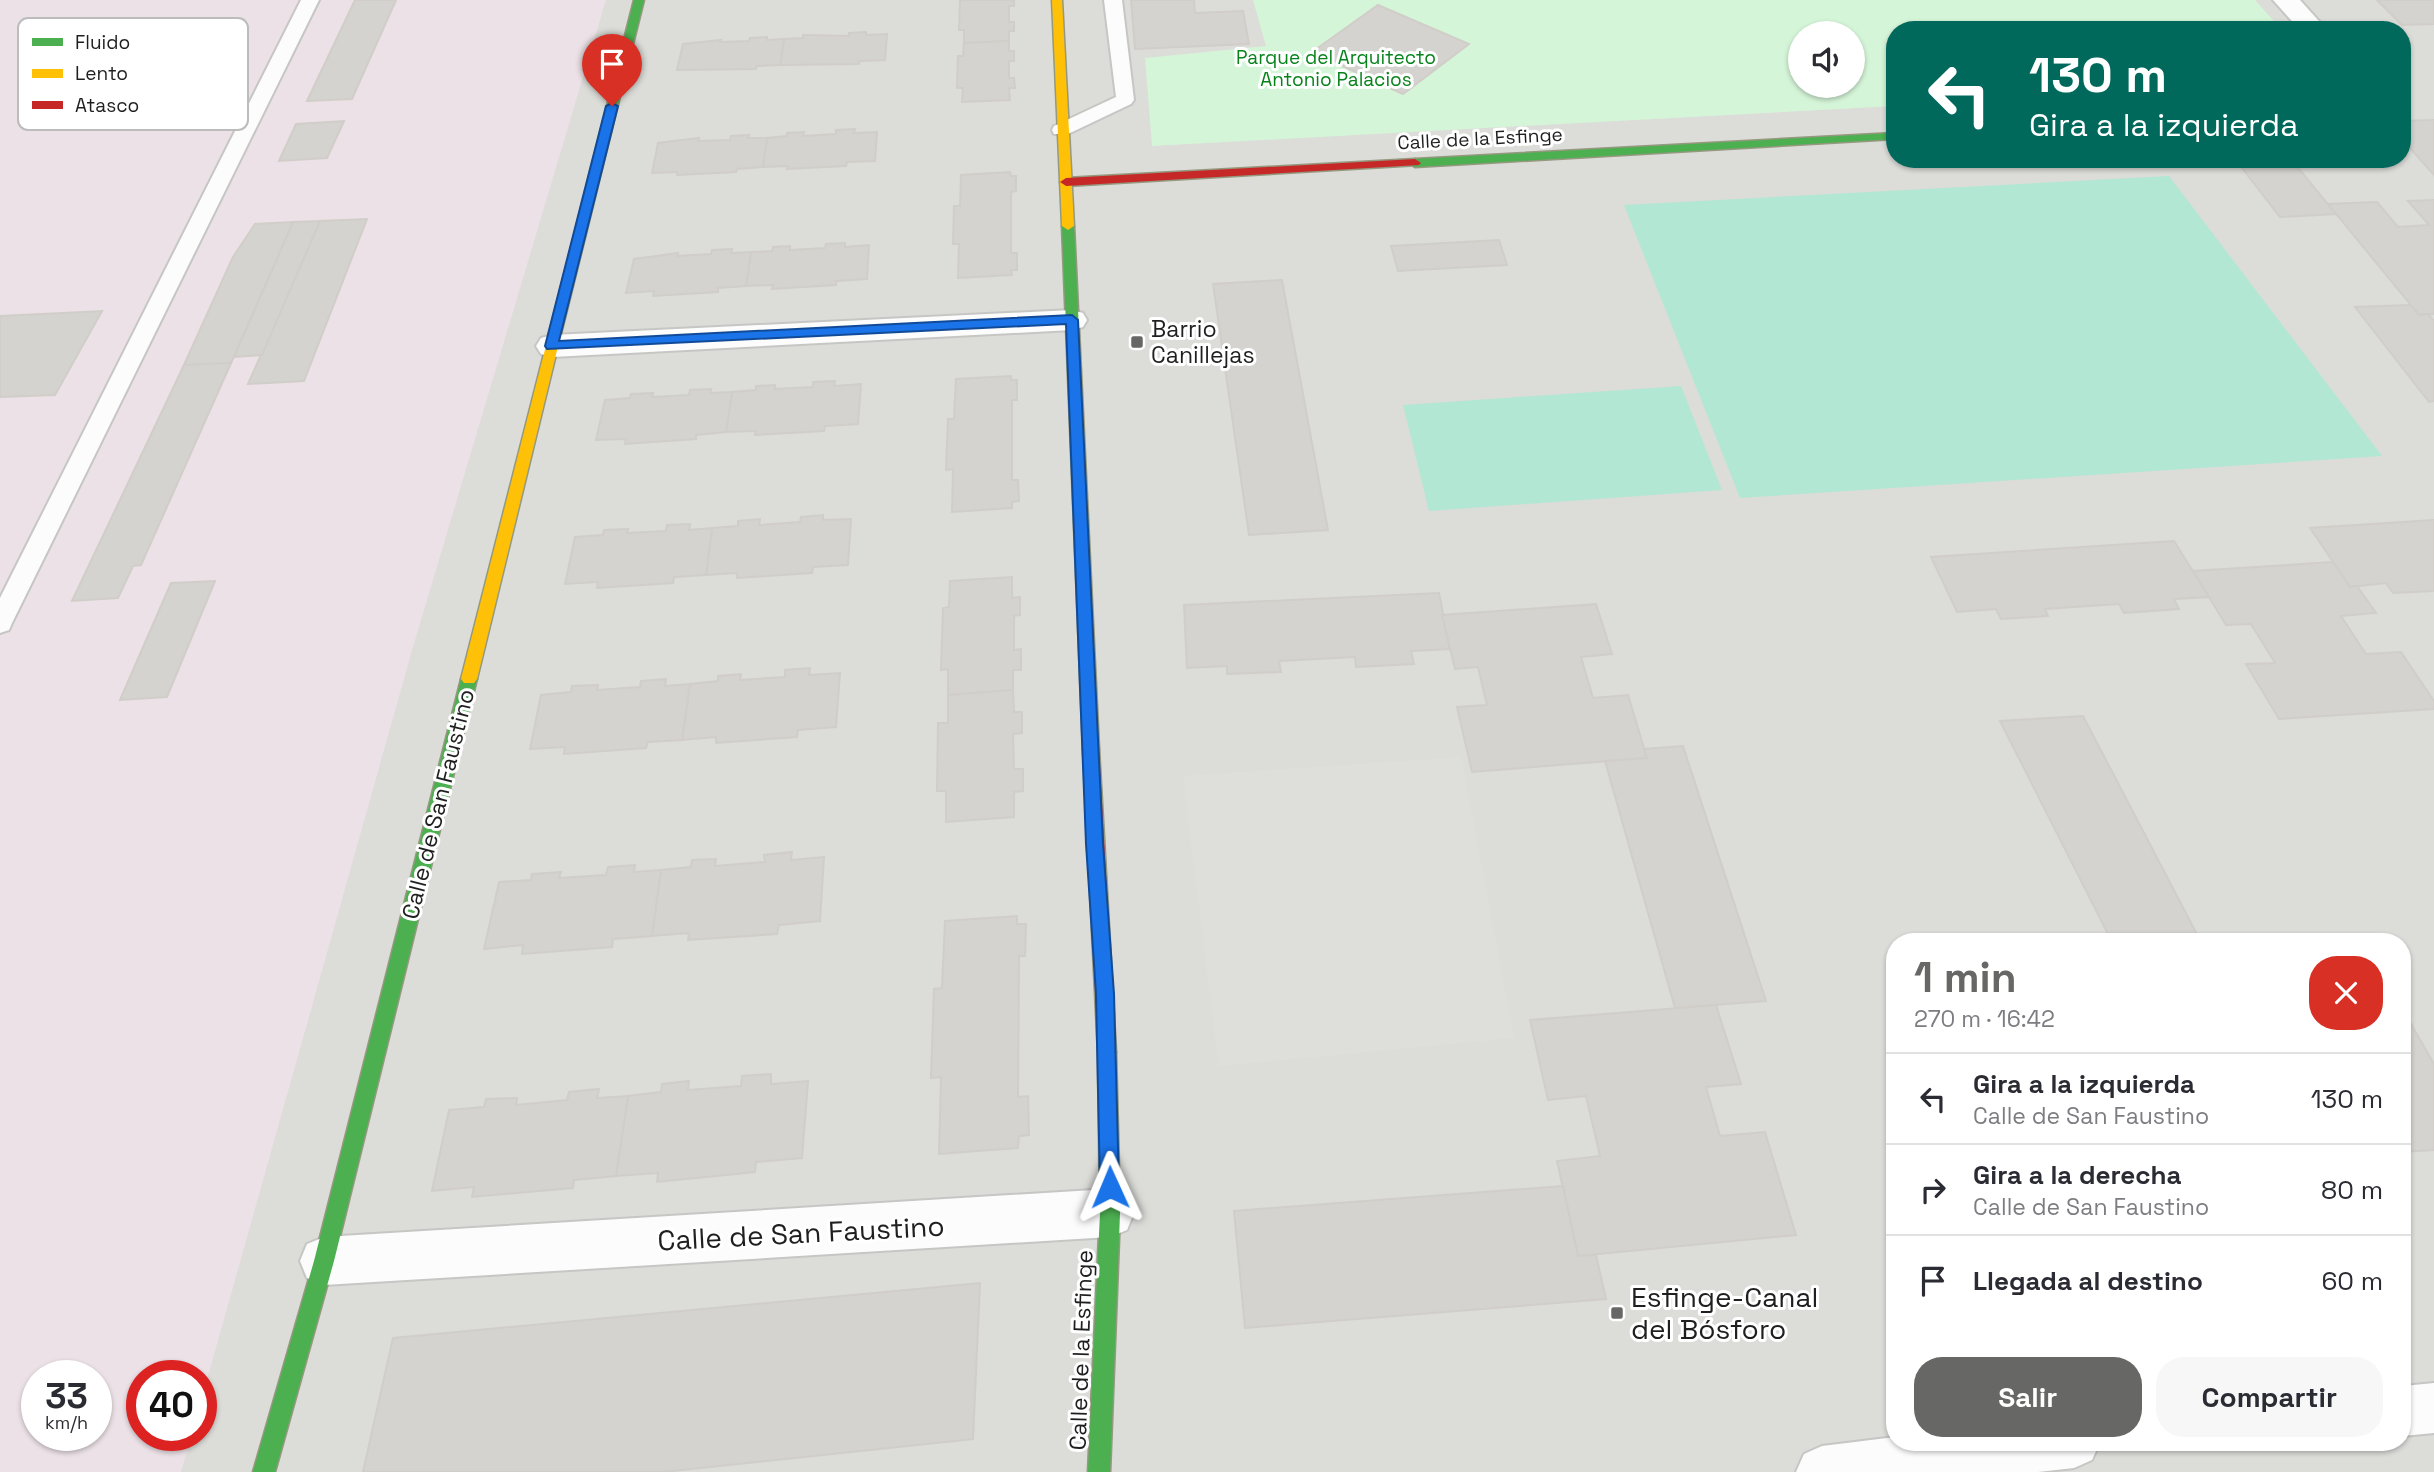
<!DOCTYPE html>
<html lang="es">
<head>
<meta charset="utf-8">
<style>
	:root { --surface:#fff; --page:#f7f7f7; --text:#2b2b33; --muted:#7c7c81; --line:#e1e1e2; --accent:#676765 }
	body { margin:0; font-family:"Space Grotesk",sans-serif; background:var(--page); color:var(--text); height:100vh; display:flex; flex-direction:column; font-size:26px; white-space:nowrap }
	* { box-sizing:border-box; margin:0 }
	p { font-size:23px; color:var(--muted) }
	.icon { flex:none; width:38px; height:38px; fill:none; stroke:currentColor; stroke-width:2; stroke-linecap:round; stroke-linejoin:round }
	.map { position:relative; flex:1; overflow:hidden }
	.side { position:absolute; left:1886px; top:933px; width:525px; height:518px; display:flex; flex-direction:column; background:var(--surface); border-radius:28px; box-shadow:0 2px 5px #0004 }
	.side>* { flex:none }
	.hud { position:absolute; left:1886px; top:21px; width:525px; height:147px; border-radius:28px; box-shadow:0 2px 5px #0004; background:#00695c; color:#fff; overflow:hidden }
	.tools { position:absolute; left:1788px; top:21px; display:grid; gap:14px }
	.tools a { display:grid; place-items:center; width:77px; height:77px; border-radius:50%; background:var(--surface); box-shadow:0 2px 5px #0004; font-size:35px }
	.speed { position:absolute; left:21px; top:1360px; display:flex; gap:14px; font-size:35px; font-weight:700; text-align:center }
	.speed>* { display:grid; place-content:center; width:91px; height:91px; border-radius:50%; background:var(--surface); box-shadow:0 2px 5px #0004; line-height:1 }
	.speed small { font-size:18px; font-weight:400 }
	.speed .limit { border:10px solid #d22; background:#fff; color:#111 }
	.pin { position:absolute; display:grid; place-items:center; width:60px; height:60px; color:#fff; margin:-72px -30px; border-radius:50% 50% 50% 0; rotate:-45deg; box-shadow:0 0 7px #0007 }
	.pin .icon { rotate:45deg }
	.me { position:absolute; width:77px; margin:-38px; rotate:359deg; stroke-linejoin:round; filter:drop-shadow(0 0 5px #0008) }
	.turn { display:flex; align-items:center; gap:24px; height:147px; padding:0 28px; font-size:32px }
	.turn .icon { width:91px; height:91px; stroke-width:2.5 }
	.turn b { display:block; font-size:49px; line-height:60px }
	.round { display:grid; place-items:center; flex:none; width:74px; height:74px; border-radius:28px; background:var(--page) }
	.overview { display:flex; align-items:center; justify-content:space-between; height:119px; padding:0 28px }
	h1 { font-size:42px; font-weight:700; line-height:52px; color:var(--accent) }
	.cta { display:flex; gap:14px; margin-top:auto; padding:14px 28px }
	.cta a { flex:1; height:80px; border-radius:28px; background:var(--accent); color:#fff; font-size:28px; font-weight:700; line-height:80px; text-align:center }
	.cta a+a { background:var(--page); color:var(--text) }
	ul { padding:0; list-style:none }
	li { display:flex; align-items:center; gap:21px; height:91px; padding:0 28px; border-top:2px solid var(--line) }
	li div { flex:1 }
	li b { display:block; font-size:26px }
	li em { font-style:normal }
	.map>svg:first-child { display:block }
</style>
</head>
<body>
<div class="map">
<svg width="2434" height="1472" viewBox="0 0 2434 1472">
	<rect width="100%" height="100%" fill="#edede8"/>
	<!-- residential -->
	<path fill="#dcdcd9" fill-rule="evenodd" d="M0,0h2434v1472h-2434zM1895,30h508v129h-508zM1801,33h52v53h-52zM1895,942h508v500h-508zM37,1376h59v59h-59zM142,1376h59v59h-59z"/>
	<!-- industrial -->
	<path fill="#ebe1e6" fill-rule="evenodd" d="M0,0h606l-193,647 -212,754v-25h-59v59h50l-11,37h-181zM37,1376h59v59h-59z"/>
	<!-- park -->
	<path fill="#d5f5d8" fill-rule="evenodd" d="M1253,0h1002l27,30h-387v76l-743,40 -7,-88 121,-12zM1801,33h52v53h-52z"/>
	<!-- pitch -->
	<g fill="#b2e7d4">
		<path d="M2169,176l213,280 -642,42 -116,-293z"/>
		<path d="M1681,386l41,104 -293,21 -26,-106z"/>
	</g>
	<!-- parking -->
	<path fill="#dededb" d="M1461,757l53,281 -295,28 -36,-290z"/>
	<!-- building -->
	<g fill="#d4d3cf" stroke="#d1cec9" stroke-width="2">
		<path d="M355,0h41l-44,99 -45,2z"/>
		<path d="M965,0h49v6h-5v16h5v9h-5v10l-45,2v-13h-5l1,-29z"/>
		<path d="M1131,0h63l1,13 48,-2 6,33 -114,5z"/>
		<path d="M2377,0h57v24l-32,1z"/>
		<path d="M1378,5l91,39 -66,50 -91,-42z"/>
		<path d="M866,32v3l21,-1 -2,26 -26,1v3l-79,1 4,-26 19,-1v-3l46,1v-3z"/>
		<path d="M767,37v3l17,-1 -4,26 -23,1 -1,3 -79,1 6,-26 38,-4 -1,2 29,-1 1,-3z"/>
		<path d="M1009,41v10h5v10h-5v17h5l1,10h-6l1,12 -48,2 1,-14h-6l1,-32h5l1,-13z"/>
		<path d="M2434,120v55l-31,-35v-19z"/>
		<path d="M344,121l-17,37 -48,3 17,-37z"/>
		<path d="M855,129l-1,4 23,-1 -2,29 -28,1 -1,4 -59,3 1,-3 -25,1 4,-29 20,-2v-3l17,-1 -1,4 33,-2v-4z"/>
		<path d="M749,135l-1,3h19l-4,29 -26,2 -1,3 -59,3v-3l-25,1 6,-30 41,-5 -1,3 32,-1 1,-4z"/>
		<path d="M2235,159h56l45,55 -56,3z"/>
		<path d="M1010,172l1,4h5v15l-5,1v61h6v17h-6l1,5 -54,3 1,-34h-6l1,-38h6l1,-31z"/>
		<path d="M2434,200v114l-15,1 -91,-111 49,-2 21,25 31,-2 -21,-24z"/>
		<path d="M367,219l-63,162 -56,3 72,-163z"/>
		<path d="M320,221l-58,134 -28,2 59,-135z"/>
		<path d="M293,222l-62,141 -47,2 49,-108 22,-33z"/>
		<path d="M1499,240l8,25 -109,6 -7,-25z"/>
		<path d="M845,243v4l24,-2 -2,34 -31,2v4l-64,4 1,-4 -27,1 5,-34 21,-1 1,-4 17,-1v4l35,-2 1,-4z"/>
		<path d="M732,249l-1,4 20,-1 -5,34 -28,2v4l-65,4 1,-5 -28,2 8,-34 44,-6 -1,3 34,-2 1,-4z"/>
		<path d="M1282,280l46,250 -79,5 -36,-251z"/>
		<path d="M2411,305l8,10 9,-1 6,7v80l-5,1 -74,-95z"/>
		<path d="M102,311l-47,84 -55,2v-81z"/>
		<path d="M231,363l-90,202 -8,1 -15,32 -46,3 112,-236z"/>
		<path d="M1011,376v4h6v20h-5v80h6l1,21 -7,1v6l-60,4 1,-43 -7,1 2,-51h6l2,-40z"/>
		<path d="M835,381l-1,5 27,-2 -3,40 -33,2 -1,5 -69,4 1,-4 -30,1 6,-40 24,-2v-4l19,-1v4l38,-2v-5z"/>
		<path d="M711,389l-1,4 22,-1 -6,40 -30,3v4l-71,5 1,-5 -30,1 9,-40 25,-2 1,-4 22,-1 -1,4 37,-2 1,-5z"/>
		<path d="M823,515v5l28,-1 -3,46 -35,2 -1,6 -75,5v-5l-31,2 6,-47 26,-2v-5l22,-2 -1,6 41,-3 1,-5z"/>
		<path d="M2434,520v71l-41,2 -7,-10 -36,4 -40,-59z"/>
		<path d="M690,524l-1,6 23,-2 -6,47 -32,2 -1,6 -76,5 1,-6 -33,2 10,-47 28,-2 1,-5 24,-1 -1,4 39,-2 1,-6z"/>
		<path d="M2174,541l35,56 -35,2 5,10 -55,4 -5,-9 -74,5 3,7 -47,3 -5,-10 -39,3 -26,-55z"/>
		<path d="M2333,562l17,25 7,-1 19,27 -35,3 25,38 35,-2 33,49v8l-155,10 -33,-55 29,-1 -24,-39 -25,1 -33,-54z"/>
		<path d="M1012,577v21l8,-1v18l-6,1v34l7,-1v21h-8v20l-65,5v-26l-7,1 2,-62 6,-1 1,-26z"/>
		<path d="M215,581l-48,116 -47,3 51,-117z"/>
		<path d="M1439,593l11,56 -39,2 3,13 -58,3 -1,-10 -76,4 2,11 -54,2v-8l-40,2 -3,-63z"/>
		<path d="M1596,604l16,50 -31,3 12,41 35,-3 19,63 -175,14 -15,-65 30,-2 -9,-38 -23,2 -13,-54z"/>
		<path d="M810,668l-1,7 31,-2 -4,54 -38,3 -1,7 -81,6v-6l-34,3 8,-56 28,-3v-5l23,-2 -1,6 45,-3v-7z"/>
		<path d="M666,679l-1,7 25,-2 -8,56 -34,2 -2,6 -82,6 1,-7 -35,2 11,-54 30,-3 1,-6 26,-1 -1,5 43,-3 1,-6z"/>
		<path d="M1013,690l1,22h8v21l-9,1 1,35h9v22l-9,1v25l-68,5v-31h-9l1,-68h10v-28z"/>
		<path d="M2083,716l118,226h-89l-112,-221z"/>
		<path d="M1683,746l83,255 -91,7 -70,-247 42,-3 -3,-9z"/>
		<path d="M792,852l-1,8 33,-3 -4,64 -41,4 -2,9 -89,6 1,-7 -37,3 9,-66 30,-3 1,-7 24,-1 -1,7 50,-4 -1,-7z"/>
		<path d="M635,865l-1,7 27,-2 -9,66 -39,3 -1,8 -90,7 1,-9 -39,4 15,-67 32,-2 1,-6 29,-2 -2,6 47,-3 2,-8z"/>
		<path d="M1017,916v8h9l-1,32h-6l-1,141 10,-1 1,39 -10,1 -1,12 -79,6 2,-77 -10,1 3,-89 8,-1 3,-67z"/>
		<path d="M1716,1005l25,79 -35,3 14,49 45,-4 31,103 -218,21 -21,-95 43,-5 -14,-60 -38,4 -18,-80z"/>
		<path d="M2403,1010l31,54v86l-31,2z"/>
		<path d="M771,1074v10l37,-3 -6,77 -46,4 -1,10 -98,10 1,-9 -42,3 12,-80 33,-4 1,-8 27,-3 -1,9 53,-4 1,-10z"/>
		<path d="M599,1089l-2,9 31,-2 -12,80 -42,4 -1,8 -101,9 2,-10 -42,4 17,-81 35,-3 2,-8 31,-1 -1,7 51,-5 2,-8z"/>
		<path d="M1563,1186l15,70 18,-1 10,44 -361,29 -11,-117z"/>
		<path d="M980,1283l-7,156 -310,33h-300l30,-134z"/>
	</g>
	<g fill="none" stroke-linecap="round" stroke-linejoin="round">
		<!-- lane casing -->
		<g stroke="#c6c6c4" stroke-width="4">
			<g id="lane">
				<path d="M301,0h18l-307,623 -3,7 -9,3v-35z"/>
				<path d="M1104,0h18l12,100 -3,4 -63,30h-14l-2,-4 2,-4 62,-29z"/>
			</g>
		</g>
		<!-- street casing -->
		<g stroke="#c6c6c4" stroke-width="4">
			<g id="street">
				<path d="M2273,0h27l27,30h-27z"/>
				<path d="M1072,310l11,3 4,7 -4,7 -11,3 -520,27 -11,-3 -5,-8 5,-8 11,-3z"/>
				<path d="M1110,1189l17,7 7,17 -7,17 -17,7 -786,48 -17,-7 -7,-17 7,-17 17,-7z"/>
				<path d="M2434,1383v50l-31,3v-50z"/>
				<path d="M1895,1437v5h205l-8,18 -18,8 -36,4h-242l8,-18 18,-8z"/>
			</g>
		</g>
		<!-- fast casing -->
		<g stroke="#94997f" stroke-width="3">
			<g id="fast">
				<path d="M634,0h10l-83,334 -6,4 -6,-4z"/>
				<path d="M1895,133v6l-480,28 -6,-4 6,-4z"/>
				<path d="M1068,222l6,4 25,523 -2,5h-12l-2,-5 -21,-523z"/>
				<path d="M469,673l5,2 3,4 -143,582 -59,211h-22l61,-211 147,-582 3,-4z"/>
				<path d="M1107,1043l6,3 3,6 4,161 -10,259h-22l12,-259 -2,-161 3,-6z"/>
			</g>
		</g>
		<!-- slow casing -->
		<g stroke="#94997f" stroke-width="3">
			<g id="slow">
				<path d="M1052,0h10l12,226 -6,4 -6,-4z"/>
				<path d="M555,330l6,4 -84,345 -3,4h-10l-3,-4 88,-345z"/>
			</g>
		</g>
		<!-- jam casing -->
		<g stroke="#94997f" stroke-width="3">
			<g id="jam">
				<path d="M1415,159l6,4 -2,2 -353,21 -6,-4 6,-4z"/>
				<path d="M1091,742l6,2 2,5 17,303 -3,6 -6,3 -6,-3 -3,-6 -15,-303 2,-5z"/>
			</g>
		</g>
		<!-- lane -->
		<use href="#lane" fill="#fcfcfc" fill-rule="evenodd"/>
		<!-- street -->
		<use href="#street" fill="#fcfcfc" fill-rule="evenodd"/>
		<!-- fast -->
		<use href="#fast" fill="#4caf50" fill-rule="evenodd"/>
		<!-- slow -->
		<use href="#slow" fill="#ffc107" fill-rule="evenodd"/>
		<!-- jam -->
		<use href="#jam" fill="#c62828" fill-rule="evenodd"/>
	</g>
	<!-- route -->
	<path fill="#1a73e8" stroke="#114b97" stroke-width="2" d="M612,103l6,3 -59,235 513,-26 6,5 25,524 11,150 5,193 -2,7 -7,3 -7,-3 -3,-7 -4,-193 -10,-150 -20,-520 -519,25 -2,-3 61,-240z"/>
	<!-- markers -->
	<g fill="#676765" stroke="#fff" stroke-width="2.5">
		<rect x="1130" y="335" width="14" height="14" rx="3.5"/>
		<rect x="1610" y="1306" width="14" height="14" rx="3.5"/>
	</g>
	<g text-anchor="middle" stroke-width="6" stroke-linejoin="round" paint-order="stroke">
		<!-- far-park labels -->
		<g font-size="19" fill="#08831c" stroke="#fff">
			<text x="1336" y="64">Parque del Arquitecto<tspan x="1336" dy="22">Antonio Palacios</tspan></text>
		</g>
		<!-- far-street labels -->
		<g font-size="19" fill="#1f1f1f" stroke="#fff">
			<text transform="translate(1480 138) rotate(-3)" y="7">Calle de la Esfinge</text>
		</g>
		<!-- poi labels -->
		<g font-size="23" fill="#1f1f1f" stroke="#fff" text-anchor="start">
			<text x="1151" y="337">Barrio<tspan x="1151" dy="26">Canillejas</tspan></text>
		</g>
		<!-- street labels -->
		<g font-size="23" fill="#1f1f1f" stroke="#fff">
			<text transform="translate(438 804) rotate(-76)" y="8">Calle de San Faustino</text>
			<text transform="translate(1081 1350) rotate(-88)" y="8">Calle de la Esfinge</text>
		</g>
		<!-- near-street labels -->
		<g font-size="28" fill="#1f1f1f" stroke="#fff">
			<text transform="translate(801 1233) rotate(-3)" y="10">Calle de San Faustino</text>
		</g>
		<!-- near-poi labels -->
		<g font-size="28" fill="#1f1f1f" stroke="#fff" text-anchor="start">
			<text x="1631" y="1307">Esfinge-Canal<tspan x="1631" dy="32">del Bósforo</tspan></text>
		</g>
	</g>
	<!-- legend -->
	<rect x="18" y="18" width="230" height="112" rx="10" fill="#fff" stroke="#bcbcbc" stroke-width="2"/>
	<rect x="32" y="38" width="31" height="8" fill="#4caf50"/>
	<rect x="32" y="69" width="31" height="9" fill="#ffc107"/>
	<rect x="32" y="101" width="31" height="8" fill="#c62828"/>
	<g font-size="19" fill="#1f1f1f">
		<text x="75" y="49">Fluido</text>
		<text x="75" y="80">Lento</text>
		<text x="75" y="112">Atasco</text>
	</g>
</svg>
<div class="tools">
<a><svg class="icon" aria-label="sound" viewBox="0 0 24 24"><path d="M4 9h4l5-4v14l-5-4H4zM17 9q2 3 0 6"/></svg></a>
</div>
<div class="speed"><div>33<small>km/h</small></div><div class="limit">40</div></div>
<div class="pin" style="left:612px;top:106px;background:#d93025"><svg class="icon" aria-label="arrive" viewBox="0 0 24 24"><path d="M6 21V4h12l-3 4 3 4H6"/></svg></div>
<svg class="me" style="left:1110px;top:1187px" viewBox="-20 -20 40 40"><path d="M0-17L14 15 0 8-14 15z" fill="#1a73e8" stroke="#fff" stroke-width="4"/></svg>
<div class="hud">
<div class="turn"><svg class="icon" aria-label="left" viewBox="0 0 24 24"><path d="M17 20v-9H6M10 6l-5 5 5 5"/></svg><div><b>130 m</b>Gira a la izquierda</div></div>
</div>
<section class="side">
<div class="overview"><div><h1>1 min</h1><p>270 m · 16:42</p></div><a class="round" style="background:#d93025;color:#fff"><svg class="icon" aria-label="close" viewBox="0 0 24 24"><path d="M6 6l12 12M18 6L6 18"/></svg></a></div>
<ul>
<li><svg class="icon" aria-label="left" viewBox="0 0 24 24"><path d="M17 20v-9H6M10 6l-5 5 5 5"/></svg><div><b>Gira a la izquierda</b><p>Calle de San Faustino</p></div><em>130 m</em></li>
<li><svg class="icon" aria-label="right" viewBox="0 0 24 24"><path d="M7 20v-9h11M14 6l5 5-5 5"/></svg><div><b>Gira a la derecha</b><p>Calle de San Faustino</p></div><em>80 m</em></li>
<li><svg class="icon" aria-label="arrive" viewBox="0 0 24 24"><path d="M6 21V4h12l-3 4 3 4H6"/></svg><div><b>Llegada al destino</b></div><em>60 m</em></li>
</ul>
<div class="cta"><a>Salir</a><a>Compartir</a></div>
</section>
</div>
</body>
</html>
